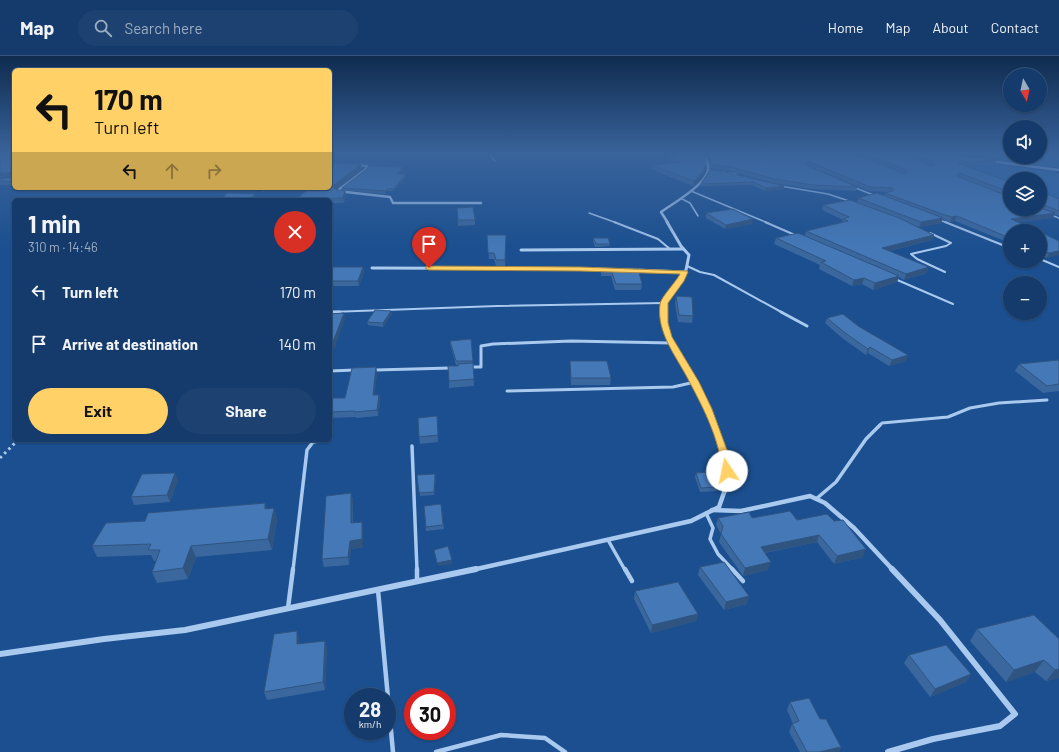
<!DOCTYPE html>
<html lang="en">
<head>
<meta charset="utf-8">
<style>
	:root { --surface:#143b6b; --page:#1d4271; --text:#f1f3f6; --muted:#9dadc1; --line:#33557e; --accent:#ffd166 }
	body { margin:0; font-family:Barlow,sans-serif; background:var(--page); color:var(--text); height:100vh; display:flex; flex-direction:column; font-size:15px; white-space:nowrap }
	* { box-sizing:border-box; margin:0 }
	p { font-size:13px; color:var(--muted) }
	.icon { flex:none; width:22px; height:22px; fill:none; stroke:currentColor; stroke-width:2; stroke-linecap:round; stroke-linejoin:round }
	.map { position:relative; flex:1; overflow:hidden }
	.sheet { position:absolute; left:12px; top:142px; width:320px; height:244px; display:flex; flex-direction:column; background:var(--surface); border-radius:6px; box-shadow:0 1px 3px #0004,0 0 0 1px var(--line) }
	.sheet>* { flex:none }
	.guide { position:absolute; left:12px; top:12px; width:320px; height:122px; border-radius:6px; box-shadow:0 1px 3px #0004,0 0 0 1px var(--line); background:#ffd166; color:#111; overflow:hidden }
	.needle { width:26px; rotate:171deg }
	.fabs { position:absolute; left:1003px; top:12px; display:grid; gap:8px }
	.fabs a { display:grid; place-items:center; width:44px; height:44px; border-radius:50%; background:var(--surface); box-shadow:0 1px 3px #0004,0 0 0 1px var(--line); font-size:20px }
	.speed { position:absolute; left:344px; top:632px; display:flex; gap:8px; font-size:20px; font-weight:700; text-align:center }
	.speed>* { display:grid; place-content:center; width:52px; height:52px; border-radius:50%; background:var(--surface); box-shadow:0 1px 3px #0004,0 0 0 1px var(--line); line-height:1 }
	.speed small { font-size:10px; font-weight:400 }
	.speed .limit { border:6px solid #d22; background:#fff; color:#111 }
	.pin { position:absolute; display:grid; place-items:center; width:34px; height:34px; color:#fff; margin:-41px -17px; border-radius:50% 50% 50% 0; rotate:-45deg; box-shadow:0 0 4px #0007 }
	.pin .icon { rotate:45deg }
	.me { position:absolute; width:44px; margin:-22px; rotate:349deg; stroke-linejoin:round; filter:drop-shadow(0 0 3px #0008) }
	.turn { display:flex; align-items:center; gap:14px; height:84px; padding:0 16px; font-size:18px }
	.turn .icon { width:52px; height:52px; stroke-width:2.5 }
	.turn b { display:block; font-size:28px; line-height:34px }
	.lanes { display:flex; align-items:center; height:38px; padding:0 16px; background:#0003; justify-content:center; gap:20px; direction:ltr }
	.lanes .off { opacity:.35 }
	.round { display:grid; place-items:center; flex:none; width:42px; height:42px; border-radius:21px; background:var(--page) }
	.head { display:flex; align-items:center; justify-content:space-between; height:68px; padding:0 16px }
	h1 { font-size:24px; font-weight:700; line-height:30px }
	.cta { display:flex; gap:8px; margin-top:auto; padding:8px 16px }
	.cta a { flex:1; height:46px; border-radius:24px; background:var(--accent); color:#111; font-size:16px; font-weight:700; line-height:46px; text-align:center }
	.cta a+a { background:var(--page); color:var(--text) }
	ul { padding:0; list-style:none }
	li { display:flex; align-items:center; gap:12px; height:52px; padding:0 16px }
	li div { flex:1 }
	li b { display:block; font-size:15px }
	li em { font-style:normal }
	header { display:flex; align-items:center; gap:24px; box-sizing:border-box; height:56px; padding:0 20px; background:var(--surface); border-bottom:1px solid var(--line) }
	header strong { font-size:19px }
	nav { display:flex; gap:22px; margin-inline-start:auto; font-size:14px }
	.search { width:280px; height:36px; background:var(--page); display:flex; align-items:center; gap:10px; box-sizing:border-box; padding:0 14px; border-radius:22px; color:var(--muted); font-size:15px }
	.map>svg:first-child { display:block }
</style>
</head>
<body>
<header>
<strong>Map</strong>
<div class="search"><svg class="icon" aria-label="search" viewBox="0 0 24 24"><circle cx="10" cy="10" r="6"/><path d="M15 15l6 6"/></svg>Search here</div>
<nav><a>Home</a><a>Map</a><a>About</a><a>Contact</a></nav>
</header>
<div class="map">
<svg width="1059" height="696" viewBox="0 0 1059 696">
	<rect width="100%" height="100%" fill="#1b4f8f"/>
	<!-- green -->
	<g fill="#2e69ad">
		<path d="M1040,97h19v15l-36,-5 25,-3 -8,-5z"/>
		<path d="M948,101l111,16v27l-19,-7v-14h-30v3l-64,-24z"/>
	</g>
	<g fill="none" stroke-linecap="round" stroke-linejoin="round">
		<!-- path -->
		<path stroke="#a9c9ee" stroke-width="3" stroke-dasharray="2.5 3.5" stroke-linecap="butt" d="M0,402l18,-18"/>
		<!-- service-far4 -->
		<g stroke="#a9c9ee" stroke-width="1.5">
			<path d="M489,97l6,8"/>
			<path d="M708,114l28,4"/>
			<path d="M780,130l48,8 21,7"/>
			<path d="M853,131l23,9"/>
			<path d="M691,135l77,32"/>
			<path d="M682,143l8,4 8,13"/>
			<path d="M589,157l28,10"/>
			<path d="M1051,159l8,3"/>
			<path d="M939,164l9,3"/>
		</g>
		<!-- service-far3 -->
		<g stroke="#a9c9ee" stroke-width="2">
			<path d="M614,166l44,17 12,10"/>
			<path d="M765,166l30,13"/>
			<path d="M945,166l65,26"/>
			<path d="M930,177l21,10 -5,3 -35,8 6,5 28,13"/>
			<path d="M1040,203l19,8"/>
			<path d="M687,210l13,6 14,3 69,38"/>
			<path d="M895,223l58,25"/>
			<path d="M330,256l167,-6 167,-3"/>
		</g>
		<!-- service-far2 -->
		<g stroke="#a9c9ee" stroke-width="3">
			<path d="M330,256h10"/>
			<path d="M781,256l26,14"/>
			<path d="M471,311h10v-21l12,-2 78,-3 101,2"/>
			<path d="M375,314l76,-2"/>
			<path d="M330,315l25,-1"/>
			<path d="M507,335l166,-4 22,-5"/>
			<path d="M879,370l3,-3 66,-6 22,-9 29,-5 48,-3"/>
		</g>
		<!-- service-far1 -->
		<g stroke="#a9c9ee" stroke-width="3.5">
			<path d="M412,390l5,124"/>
			<path d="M816,443l20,-17 30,-43 14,-14"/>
			<path d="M706,457l7,15 -3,11 8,15 15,16"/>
			<path d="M608,484l17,30"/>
			<path d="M293,514l14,-120 6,-8 10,-2"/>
		</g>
		<!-- service -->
		<g stroke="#a9c9ee" stroke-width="4.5">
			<path d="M417,513v11"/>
			<path d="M625,513l7,12"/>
			<path d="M732,513l11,12"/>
			<path d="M378,534l15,162"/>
			<path d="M288,552l5,-39"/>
			<path d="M436,696l65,-17 44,3 20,14"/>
		</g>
		<!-- minor-far4 -->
		<g stroke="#a9c9ee" stroke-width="2.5">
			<path d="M990,105l69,9"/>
			<path d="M356,109l11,1 -1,3 -29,22 53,6 3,6h88"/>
			<path d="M263,134l2,-2"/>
			<path d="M668,167l-7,-11c12,-9 58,-33 45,-52 -2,-3 -7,-5 -10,-7"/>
		</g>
		<!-- minor-far3 -->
		<g stroke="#a9c9ee" stroke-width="3">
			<path d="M521,194l162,-1"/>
			<path d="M372,212l234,1"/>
			<path d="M635,214l50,2"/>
			<path d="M664,257v-10l22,-33 3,-15 -8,-9 -14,-24"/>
		</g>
		<!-- minor-far2 -->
		<path stroke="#a9c9ee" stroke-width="3.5" d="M664,256l4,25 27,45 18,44"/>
		<!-- minor-far1 -->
		<g stroke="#a9c9ee" stroke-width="4.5">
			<path d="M712,454l29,1 69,-15 15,7 29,25 39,42"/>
			<path d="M472,514l219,-49 28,-14 9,-26 -2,-20 -13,-36"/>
		</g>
		<!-- minor -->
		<g stroke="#a9c9ee" stroke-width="6">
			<path d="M0,598l104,-15 81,-9 291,-61"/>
			<path d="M888,696l45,-13 67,-13 15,-12 -75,-94 -48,-51"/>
		</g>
	</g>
	<!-- wall -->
	<g fill="#3a679d">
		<path d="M0,97h14v33l-14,-1v-6l13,-2 1,-2 -14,2z"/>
		<path d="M704,97h147l54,21 -45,-18 1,-3h33l38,13 -21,-10 1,-3h27l57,7 -1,4 -29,2 44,16v27h30v-18l19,8v17l-5,-2 -1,4 -35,4 -8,9v12l-55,-22 -5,1 -8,-3 -1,4 -22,4 -6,-2 21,10 -2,5 -42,11 37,22 -23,7 -5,-3 -2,5 -24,8 -11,-6 -10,2 -33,-17 1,-4 -46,-21 2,-6 29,-2 1,-5 36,-9 1,-2 -21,-10 1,-5 34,-3 1,-4 26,-2 1,-3 2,-1 -18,-1 -62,-26h-1l51,22 -1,4 -44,-2 -39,-6 -42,-12 -20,-3 -2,-9 -5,-5z"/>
		<path d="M952,97h53l5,4h6l-2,4z"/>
		<path d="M668,99l38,8 -2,11 -11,12 -42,-17v-4l24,-2 -7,-4z"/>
		<path d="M403,111l1,3 -4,4 6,2 -12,15h-7l-2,3 -43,-4v-2z"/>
		<path d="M362,113l-26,20 2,1 7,1 1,5 -2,7h-14v-3h-33v-1z"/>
		<path d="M710,114l74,16v3l-18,2 -14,-6 -51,1v-2z"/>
		<path d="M44,132h26l-3,2z"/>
		<path d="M457,152l18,12v5l-17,1z"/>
		<path d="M706,157l46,11 -27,5 -19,-11z"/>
		<path d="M1040,176l19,9 -12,17 -7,-3z"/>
		<path d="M487,179l19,6 -1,25h-9l-2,-7h-5z"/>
		<path d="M593,182l17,6 -1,2 -14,1 -2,-6z"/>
		<path d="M330,211h33l1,5 -5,14h-29z"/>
		<path d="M601,211l37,1 4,16 -1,6h-26l-4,-14h-10z"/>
		<path d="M676,240l17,20 -1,7 -14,-1 -3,-19z"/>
		<path d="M392,258l-9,13 -15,-2 -1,-3z"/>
		<path d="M827,262l31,8 48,35 -17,5 -21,-13 -2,2 -24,-17 -17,-15z"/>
		<path d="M471,283l3,47 -25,2v-7l9,-15v-1h-2l-6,-21v-3z"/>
		<path d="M1059,304v31l-16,2 -28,-22 4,-7z"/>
		<path d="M570,305l41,17 -1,7h-39z"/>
		<path d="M376,311l1,6 -3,22h5l1,6 -2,15 -22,2v-1l-26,1v-20h15z"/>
		<path d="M437,360l1,26 -18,2 -1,-7z"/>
		<path d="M696,417l21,14 -1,4 -16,1 -5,-15z"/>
		<path d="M435,418l1,4 -2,17 -14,1 -3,-21z"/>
		<path d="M178,424l-8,22 -36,3 -3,-8z"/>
		<path d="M351,437l2,7v23l10,6v18l-12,2 -2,16 -25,2 -2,-8z"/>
		<path d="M441,448l3,25 -18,2 -2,-25z"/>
		<path d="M274,452l3,11 -5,31 -76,7 -8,22 -31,4 -5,-11 4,-11h-2l-3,-6 -54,2 -5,-11 53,-25z"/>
		<path d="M718,462h34l82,3 29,36 -29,7 -17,-22 -52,11 3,17 -25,6 -24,-34 2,-8 -5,-9z"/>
		<path d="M700,511l47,37 -23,6 -26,-35z"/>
		<path d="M635,535l63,23 -2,7 -45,12 -17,-34z"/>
		<path d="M1034,559l25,63 -13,3 -11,-9 -29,10 -36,-41 7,-12z"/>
		<path d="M299,583v5l26,-3 2,8 -2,41 -58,10 -3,-8z"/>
		<path d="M909,599l62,19 -5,8 -36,15 -26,-34z"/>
		<path d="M790,646l30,17 21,28 -2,5h-39l-11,-20 3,-8h1l-6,-14z"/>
	</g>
	<!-- shaded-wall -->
	<g fill="#305480">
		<path d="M706,107l-2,11 -11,12 1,-5z"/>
		<path d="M361,108l1,5 -27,21v3l-1,-8z"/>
		<path d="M403,111l1,3 -6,6 -1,-2z"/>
		<path d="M12,116l2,3 -14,2v-4z"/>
		<path d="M406,118v2l-12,15v-2z"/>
		<path d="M784,130v3l-18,2v-3z"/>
		<path d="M387,133v2l-2,3v-3z"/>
		<path d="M345,135l1,5 -2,7 -1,-5z"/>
		<path d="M255,138l1,5 -1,1h-6z"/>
		<path d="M1055,157l-2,5 -44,5 2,-4z"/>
		<path d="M957,160l-2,5 -5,1 2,-5z"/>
		<path d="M943,162l-2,5 -22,4 2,-5z"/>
		<path d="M753,163l-1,5 -27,5 1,-4z"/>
		<path d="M934,179l-2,5 -51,13 1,-5z"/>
		<path d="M1059,195v4l-12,3 2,-5z"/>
		<path d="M363,211l1,5 -5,14 -1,-5z"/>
		<path d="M929,211l-2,6 -23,7 2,-6z"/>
		<path d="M899,220l-2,6 -24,8 2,-7z"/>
		<path d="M864,222l-2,6 -10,2 2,-6z"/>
		<path d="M391,255l1,3 -9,13v-4z"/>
		<path d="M344,257l1,7 -15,40v-10z"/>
		<path d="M870,291l-2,6 -2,2 2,-6z"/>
		<path d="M908,299l-2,6 -17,5 3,-6z"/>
		<path d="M376,311l1,6 -3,28 -1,-6z"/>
		<path d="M379,339l1,6 -2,15 -1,-6z"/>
		<path d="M437,360l1,8v18v-7z"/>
		<path d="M175,417l3,7 -8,22 -3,-7z"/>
		<path d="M435,418l1,4 -2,17v-3z"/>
		<path d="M351,437l2,7 -1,31 -1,-8z"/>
		<path d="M265,447l4,10 -4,-4z"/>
		<path d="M274,452l3,11 -5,31 -4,-11z"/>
		<path d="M362,466l1,7v18l-12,2 -2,16 -1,-8 2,-16z"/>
		<path d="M819,479l-2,7 -59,12 3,-7z"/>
		<path d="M191,490l5,11 -8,22 -5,-11z"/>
		<path d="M866,493l-3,8 -29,7 3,-8z"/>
		<path d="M452,504v4l-14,2 -1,-3z"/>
		<path d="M771,506l-3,8 -25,6 2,-8z"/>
		<path d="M749,540l-2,8 -23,6 2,-8z"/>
		<path d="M698,558l-2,7 -45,12 1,-8z"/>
		<path d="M297,575l2,8v13l-2,-8z"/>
		<path d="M325,585l2,8 -2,41 -2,-8z"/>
		<path d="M1044,604l-9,12 -29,10 8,-12z"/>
		<path d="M1059,613v9l-13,3 9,-11z"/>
		<path d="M971,618l-5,8 -36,15 5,-8z"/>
		<path d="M841,691l-2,5h-20z"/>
	</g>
	<!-- building -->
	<g fill="#4478b7" stroke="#305480">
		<path d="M0,97h14v20l-2,-1 -12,1z"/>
		<path d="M687,97h10l7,4 2,6 -2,7 -10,11 -43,-16 30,-3 -13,-7z"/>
		<path d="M707,97h144l54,21 3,-2 -1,-2 -44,-17h31l3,1 6,-1 29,13 2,-1v-3l-21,-9h26l57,7 -38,3 52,19v10l-51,-19 -2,2 2,2 51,20v12h30v-1l15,5 -44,6 26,12h-27v7l-53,-22 -5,1 -7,-2 -60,-22 8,-2v-3l-23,-1 -62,-26 -3,1 1,3 51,22 -44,-2 -39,-6 -43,-12 -19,-3 -3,-9z"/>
		<path d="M981,97h24l5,2v2z"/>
		<path d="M333,107l28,1 -27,21v3l4,2 7,1 -2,7 -46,1 12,-11h21v-23z"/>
		<path d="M369,110l34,1 -6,7h9l-12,15h-7l-2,2 -43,-3 25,-19z"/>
		<path d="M710,114l20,3 54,13 -18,2 -13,-6 -52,2z"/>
		<path d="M14,119v7l-14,-1v-2l13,-2z"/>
		<path d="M1040,135l19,8v12l-19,-8z"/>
		<path d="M227,137l28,1 -6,6h-28z"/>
		<path d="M877,137l66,25 -22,4 -63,-24z"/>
		<path d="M850,144l49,18 35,17 -52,13 47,19 -23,7 -100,-43 42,-10 -5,-2 6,-2 -26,-12z"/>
		<path d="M473,151l2,13h-17l-1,-12z"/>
		<path d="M733,153l20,10 -27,6 -20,-12z"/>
		<path d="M1040,176l19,9v10l-10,2 -9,-3z"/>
		<path d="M798,177l101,43 -24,7 -11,-5 -10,2 -33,-18 5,-1 -50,-23z"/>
		<path d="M487,179h19l-1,25h-9l-2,-7h-6z"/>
		<path d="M593,182h15l2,6h-14z"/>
		<path d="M330,211h33l-5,14h-28z"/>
		<path d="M601,211l37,1 4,16h-26l-5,-14h-9z"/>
		<path d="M676,240l16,1 1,19 -14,-1z"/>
		<path d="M375,254l16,1 -8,12 -16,-1z"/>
		<path d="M344,257l-14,37v-36z"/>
		<path d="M843,258l15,12 50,29 -16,5 -22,-13 -2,2 -24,-17 -17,-14z"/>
		<path d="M471,283l2,22h-17l-6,-20z"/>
		<path d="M1059,304v24l-12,2 -28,-22z"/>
		<path d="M570,305h37l4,17h-40z"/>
		<path d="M473,307l1,16 -25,2 -1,-15h10v-2z"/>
		<path d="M376,311l-3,28h6l-2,15 -22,2v-1l-25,1v-14h15l7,-30z"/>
		<path d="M437,360l1,19 -19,2 -1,-19z"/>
		<path d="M710,416l7,15 -16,1 -5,-15z"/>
		<path d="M175,417l-8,22 -36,2 11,-23z"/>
		<path d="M435,418l-1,18 -15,1 -2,-18z"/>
		<path d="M351,437v30l11,-1v17l-12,2 -2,16 -26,2 4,-63z"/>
		<path d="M265,447v6l9,-1 -6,31 -77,7 -8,22 -31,4 8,-22h-12l3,-6 -59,2 14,-23 39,-2 3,-8z"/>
		<path d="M441,448l2,21 -17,2 -2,-21z"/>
		<path d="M790,455l7,9 30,-6 7,7 9,-1 23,29 -29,7 -18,-21 -58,12 10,15 -26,6 -24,-34 2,-8 -5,-8 31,-6 3,6z"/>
		<path d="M448,490l4,14 -15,3 -3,-13z"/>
		<path d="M724,506l25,34 -23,6 -26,-35z"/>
		<path d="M678,526l20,32 -46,11 -17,-34z"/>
		<path d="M1034,559l25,24v30l-4,1 -11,-10 -30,10 -37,-41z"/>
		<path d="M297,575v13l28,-3 -2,41 -59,10 10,-58z"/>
		<path d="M946,589l25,29 -36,15 -26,-34z"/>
		<path d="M809,642l11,21h6l15,28 -22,5h-12l-15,-28 7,-3 -9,-19z"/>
	</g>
	<!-- sky -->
	<linearGradient id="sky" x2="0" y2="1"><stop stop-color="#0f2b4f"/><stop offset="0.5" stop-color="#39639b"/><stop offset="1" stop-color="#39639b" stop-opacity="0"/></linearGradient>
	<rect width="1059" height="194" fill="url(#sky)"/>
	<!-- route -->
	<path fill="#ffd166" stroke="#a68842" d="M426,210l154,1 107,4 1,1 -4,9 -16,22v20l4,14 27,45 13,27 19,52 1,10 -1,3 -4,1 -5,-4c-2,-30 -18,-62 -32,-88 -12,-25 -34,-49 -30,-79 1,-7 16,-22 20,-30l-100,-3 -151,-1 -3,-1z"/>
</svg>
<div class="fabs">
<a><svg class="needle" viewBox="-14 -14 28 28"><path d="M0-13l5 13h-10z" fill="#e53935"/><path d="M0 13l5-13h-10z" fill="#9dadc1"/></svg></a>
<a><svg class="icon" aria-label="sound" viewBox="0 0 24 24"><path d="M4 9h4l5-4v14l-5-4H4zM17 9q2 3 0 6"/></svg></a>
<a><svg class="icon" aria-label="layers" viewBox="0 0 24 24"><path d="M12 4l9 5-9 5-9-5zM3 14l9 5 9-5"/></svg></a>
<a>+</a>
<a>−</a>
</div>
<div class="speed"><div>28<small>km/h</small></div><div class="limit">30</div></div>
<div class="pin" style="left:429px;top:212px;background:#d93025"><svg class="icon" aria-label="arrive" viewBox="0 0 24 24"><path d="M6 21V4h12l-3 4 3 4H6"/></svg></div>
<svg class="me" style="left:727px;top:415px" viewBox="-20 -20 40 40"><circle r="19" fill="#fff"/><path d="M0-13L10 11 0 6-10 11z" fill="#ffd166"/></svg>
<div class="guide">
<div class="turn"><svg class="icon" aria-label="left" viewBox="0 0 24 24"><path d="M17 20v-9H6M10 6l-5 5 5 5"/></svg><div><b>170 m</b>Turn left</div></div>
<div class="lanes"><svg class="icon" aria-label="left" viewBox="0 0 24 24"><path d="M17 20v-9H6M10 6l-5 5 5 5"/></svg><svg class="icon off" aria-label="ahead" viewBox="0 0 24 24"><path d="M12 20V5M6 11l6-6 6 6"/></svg><svg class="icon off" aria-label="right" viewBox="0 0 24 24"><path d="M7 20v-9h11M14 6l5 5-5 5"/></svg></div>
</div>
<section class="sheet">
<div class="head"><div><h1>1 min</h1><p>310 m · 14:46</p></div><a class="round" style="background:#d93025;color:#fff"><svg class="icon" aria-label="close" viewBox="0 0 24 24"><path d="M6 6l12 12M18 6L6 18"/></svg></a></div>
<ul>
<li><svg class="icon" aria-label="left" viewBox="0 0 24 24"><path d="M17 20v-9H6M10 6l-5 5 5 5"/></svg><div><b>Turn left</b></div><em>170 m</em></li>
<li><svg class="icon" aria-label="arrive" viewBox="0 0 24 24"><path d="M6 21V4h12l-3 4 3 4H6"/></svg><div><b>Arrive at destination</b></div><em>140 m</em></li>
</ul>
<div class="cta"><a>Exit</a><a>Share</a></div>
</section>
</div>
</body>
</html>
